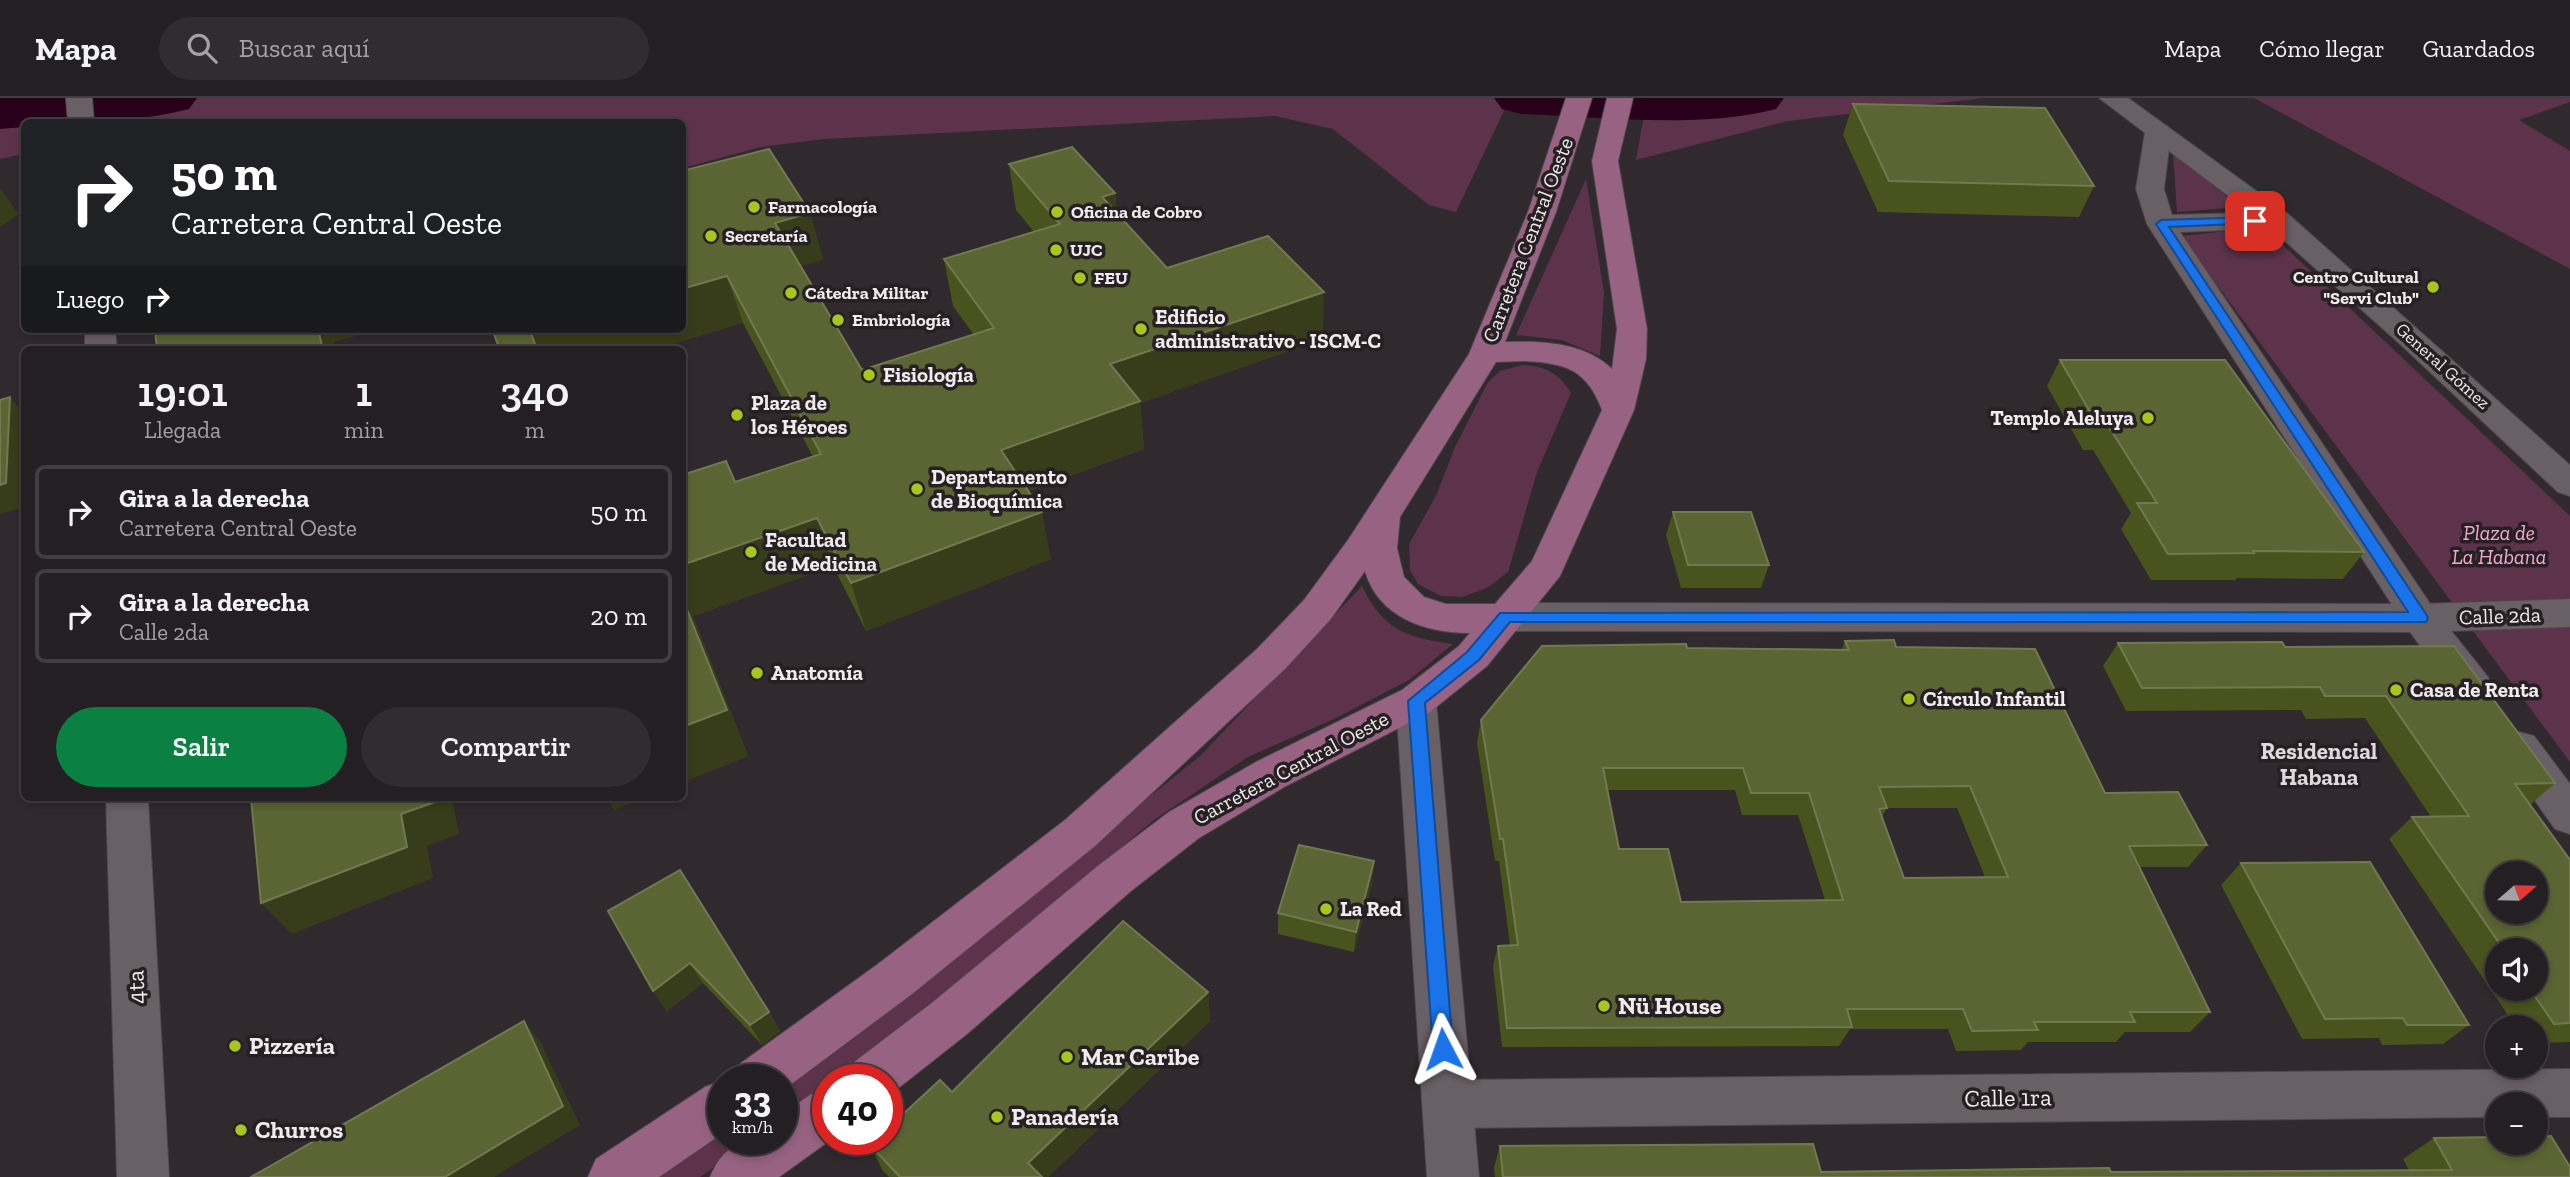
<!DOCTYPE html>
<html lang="es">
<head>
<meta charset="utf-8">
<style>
	:root { --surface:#241f22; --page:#302c2f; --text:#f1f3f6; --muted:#a3a2a5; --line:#413d40; --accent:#0b8043 }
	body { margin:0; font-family:"Zilla Slab",serif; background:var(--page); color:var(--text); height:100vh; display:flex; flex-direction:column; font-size:26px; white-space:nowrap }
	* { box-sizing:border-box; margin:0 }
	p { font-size:23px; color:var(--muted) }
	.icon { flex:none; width:38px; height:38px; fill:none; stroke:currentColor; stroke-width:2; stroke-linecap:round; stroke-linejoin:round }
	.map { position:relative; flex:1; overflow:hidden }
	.details { position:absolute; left:21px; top:248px; width:665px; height:455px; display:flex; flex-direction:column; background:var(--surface); border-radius:10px; box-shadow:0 4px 10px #0003,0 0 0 2px var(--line) }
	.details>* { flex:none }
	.guide { position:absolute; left:21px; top:21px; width:665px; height:214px; border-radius:10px; box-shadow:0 4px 10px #0003,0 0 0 2px var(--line); background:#202124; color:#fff; overflow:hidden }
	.needle { width:46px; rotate:70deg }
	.buttons { position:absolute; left:2485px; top:763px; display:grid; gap:14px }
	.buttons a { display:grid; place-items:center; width:63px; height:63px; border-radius:50%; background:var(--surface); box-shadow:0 4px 10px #0003,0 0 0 2px var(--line); font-size:35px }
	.speed { position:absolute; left:707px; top:966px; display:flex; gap:14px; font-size:35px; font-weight:700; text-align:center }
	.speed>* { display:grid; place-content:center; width:91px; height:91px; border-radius:50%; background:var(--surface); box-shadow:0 4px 10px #0003,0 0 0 2px var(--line); line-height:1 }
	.speed small { font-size:18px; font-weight:400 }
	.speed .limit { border:10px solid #d22; background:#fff; color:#111 }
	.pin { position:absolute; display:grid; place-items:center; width:60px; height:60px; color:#fff; margin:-30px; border-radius:14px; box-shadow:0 4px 10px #0006 }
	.me { position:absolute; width:77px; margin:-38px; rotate:356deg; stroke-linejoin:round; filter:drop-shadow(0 0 5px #0008) }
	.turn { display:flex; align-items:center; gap:24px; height:147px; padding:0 35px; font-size:32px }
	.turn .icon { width:91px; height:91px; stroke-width:2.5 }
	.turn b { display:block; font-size:49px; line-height:60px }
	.then { display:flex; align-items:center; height:66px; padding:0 35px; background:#0003; gap:14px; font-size:26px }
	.eta { display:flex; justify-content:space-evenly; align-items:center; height:119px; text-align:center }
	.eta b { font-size:42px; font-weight:600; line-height:49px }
	.cta { display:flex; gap:14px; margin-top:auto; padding:14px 35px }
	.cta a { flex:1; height:80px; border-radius:42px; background:var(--accent); color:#fff; font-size:28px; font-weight:600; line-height:80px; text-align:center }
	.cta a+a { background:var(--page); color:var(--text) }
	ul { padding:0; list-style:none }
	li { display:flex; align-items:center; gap:21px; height:94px; margin:0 14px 10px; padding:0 21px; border:4px solid var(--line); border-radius:10px }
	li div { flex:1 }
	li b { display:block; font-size:26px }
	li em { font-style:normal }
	header { display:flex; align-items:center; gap:42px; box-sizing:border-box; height:98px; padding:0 35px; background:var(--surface); border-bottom:2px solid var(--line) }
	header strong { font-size:33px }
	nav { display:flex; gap:38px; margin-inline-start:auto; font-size:24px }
	.search { width:490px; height:63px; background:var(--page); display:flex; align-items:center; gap:18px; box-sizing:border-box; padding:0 24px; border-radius:38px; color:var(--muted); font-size:26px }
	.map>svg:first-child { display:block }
</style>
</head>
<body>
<header>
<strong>Mapa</strong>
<div class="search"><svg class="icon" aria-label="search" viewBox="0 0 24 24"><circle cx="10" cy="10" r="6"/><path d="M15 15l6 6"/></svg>Buscar aquí</div>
<nav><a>Mapa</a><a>Cómo llegar</a><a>Guardados</a></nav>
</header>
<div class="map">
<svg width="2570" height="1079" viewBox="0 0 2570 1079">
	<rect width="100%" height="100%" fill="#30292d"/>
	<!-- green -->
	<g fill="#5d334c">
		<path d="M0,0h43l3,24h-22v32l-24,5z"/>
		<path d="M127,0h1383l-54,114 -27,-7 -96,-76 -58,-13 -451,23 -63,8 -78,21 -1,-46h-553z"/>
		<path d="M1647,0h337l-196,23 -152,39z"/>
		<path d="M2254,0h316v4l-51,18 51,31v118z"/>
		<path d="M2173,56l67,53 -63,5z"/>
		<path d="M1586,81l18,114 -4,63 -38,-16 -46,-5z"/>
		<path d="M2228,133l42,2 300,283v246l-389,-526z"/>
		<path d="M1522,267c23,1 37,8 49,28l-34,79 -29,100 -21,16 -25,9 -21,-1 -23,-12 -8,-14 -1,-26 27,-48 19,-49 33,-65 12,-11z"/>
		<path d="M1362,488c21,44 45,52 91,58l-44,36 -73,38 -88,39 -94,63 -276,230 -41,30h-9v6l-46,33v-34l161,-122 257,-207z"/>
		<path d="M723,1031v10h31l-54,38h-46z"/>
	</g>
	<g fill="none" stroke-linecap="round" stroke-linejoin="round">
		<!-- river -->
		<g fill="#29001c" fill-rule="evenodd">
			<path d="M0,0h197l-8,11c-53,14 -110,13 -165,13v5l-24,2z"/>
			<path d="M1494,0h290l-8,11c-79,20 -174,8 -255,5l-19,-5z"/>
		</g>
		<!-- street casing -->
		<g stroke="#4c4649" stroke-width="2">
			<g id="street">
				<path d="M66,0h26l2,24h-26z"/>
				<path d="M2158,26l9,2 4,6 -7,57 8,26 106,-3 10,2 4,6 -4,6 -10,2 -98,4 253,376 55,69 6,11 -6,11 -14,4 -14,-4 -53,-71 -260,-404 -11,-35 9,-57 4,-6z"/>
				<path d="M2519,634l15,4 36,48v50l-15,-5 -57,-81 6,-12z"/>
				<path d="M2570,971v48h-34v-13h-39v13l-1050,11 -18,-7 -7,-17 7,-17 18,-7z"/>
			</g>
		</g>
		<!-- secondary casing -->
		<g stroke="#4c4649" stroke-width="2">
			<g id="secondary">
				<path d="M2099,0h29l160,116 282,251v31l-12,-4 -158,-148 -132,-118z"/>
				<path d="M85,231h30l2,21h-32z"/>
				<path d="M2570,501v28l-150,5 -915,-1 -13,-4 -6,-10 6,-10 13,-4 915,1z"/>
				<path d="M1416,588l14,4 6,11 43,476h-52l-31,-476 6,-11z"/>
				<path d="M106,700h42l21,379h-52z"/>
			</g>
		</g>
		<!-- primary casing -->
		<g stroke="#4c4649" stroke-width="2">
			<g id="primary">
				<path d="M1566,0h26l-36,114 -51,130c37,-1 79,0 107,27l5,-40 -25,-168 15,-63h26l-15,63 29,168 -1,30 -12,51 -74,166 -73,90 -57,46 -144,74 -87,52 -68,53 -164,143 -80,63v-17h-42l8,-17 80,-61 166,-137 70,-53 87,-50 146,-72 57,-44 11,-13c-45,0 -92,-16 -105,-62l-35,49 -45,49 -190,177 -183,148 -130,97v-11h-49l8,-17 137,-99 187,-144 192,-171 47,-49 44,-60 121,-186 59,-142zM1525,263c41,2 62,9 77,49l-70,151 -37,43h-49l-22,-7 -20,-20 -7,-29 3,-31 96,-155z"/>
				<path d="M723,982v53l-64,44h-71l8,-18 109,-72z"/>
				<path d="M828,990v51h4l-53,38h-69c16,-37 36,-38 72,-38v-25l28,-19z"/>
			</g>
		</g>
		<!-- street -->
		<use href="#street" fill="#686064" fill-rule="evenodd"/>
		<!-- secondary -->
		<use href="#secondary" fill="#686064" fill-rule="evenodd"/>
		<!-- primary -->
		<use href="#primary" fill="#986283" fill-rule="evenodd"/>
	</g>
	<!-- wall -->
	<g fill="#49531d" fill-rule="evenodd">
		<path d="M1853,6l241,82 -15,31 -201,-5 -35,-77z"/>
		<path d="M1009,66l106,29 2,21 50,54 156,71 -183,64 4,46 -115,42 22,68 -185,72 -33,-65 -140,50 55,140 -66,26v-307l53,7 78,-25 -70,-134 -61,6v-158l128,42 13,47 -23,6 62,104 112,-35 -21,-29 -9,-47 90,-27 -18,-22z"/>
		<path d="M2060,262l304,192 -21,27 -106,-1 -2,2h-84l-30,-51 10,-16 -38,-63h-10l-36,-64z"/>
		<path d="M1673,414l96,53 -8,23h-80l-15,-53z"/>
		<path d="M1845,543l51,6 209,146 102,52 -19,22h-49l71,145 -20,20h-65l-9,10h-88l-7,8 -65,1 -8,-22h-98l-11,17 -337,1 -9,-81 5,-20 12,-1 -11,-84h-4l-18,-118 4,-23 206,-72 155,1zM1607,692h128l7,25h56l27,85 -144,2 -62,-53zM1887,710h70l28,69 -81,1 -22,-61z"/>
		<path d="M2118,545l167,4 169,-1 101,137 -25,22 40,55v182l-34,1v-16h-20l-127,-188 23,-22h19l-66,-99 -59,1 -5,-9 -175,1 -23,-45zM2497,852h39v39h-39z"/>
		<path d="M2241,765l228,162 -26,19 -61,1 -3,-7 -77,1 -81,-154z"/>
		<path d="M1372,785l-18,69 -76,-18v-21z"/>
		<path d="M608,813l161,101 11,19 -18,14 -59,-62 -36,28 -14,-20z"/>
		<path d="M1208,894l2,29 -162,156h-159l-6,-6 -13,-26 82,-53z"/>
		<path d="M2434,1040l136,39h-1075l-1,-10 6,-21 321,26h290l298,-2 -6,-11z"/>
	</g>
	<!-- shaded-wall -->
	<g fill="#373c1a">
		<path d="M0,90l19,26 -19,13z"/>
		<path d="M1115,95l5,46 -18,-42z"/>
		<path d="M810,115l13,47 -34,10 -14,-47z"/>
		<path d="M727,178l16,47 -89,27h-117l-6,-17 13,-4h138v-40z"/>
		<path d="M1324,194l-1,47 -183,64 4,46 -134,49 -9,-48 109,-86z"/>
		<path d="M318,231h63l-47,13 2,8h-13z"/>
		<path d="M10,299l14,18v92l-24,7v-29z"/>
		<path d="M1042,414l9,47 -185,72 -15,-48z"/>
		<path d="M817,420l16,48 -140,50 55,140 -66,26v-217z"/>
		<path d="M434,700h18l7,36 -32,12 6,32 -141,56 -31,-31 140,-89z"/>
		<path d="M607,700h36l-29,12z"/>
		<path d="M1374,763l-2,22 -18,69 2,-20z"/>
		<path d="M690,865l13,20 -36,28 -14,-20z"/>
		<path d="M1208,894l2,29 -162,156h-15l-5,-14z"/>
		<path d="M769,914l11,19 -18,14 -12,-20z"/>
		<path d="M524,923l16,20 40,84 -86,52h-49z"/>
	</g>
	<!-- building -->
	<g fill="#5b6433" stroke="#727950" stroke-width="2" fill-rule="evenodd">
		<path d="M1853,6l192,4 49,78 -205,-5z"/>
		<path d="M1072,49l43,46 -13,4 65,71 101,-32 56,56 -214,72 30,37 -139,49 41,62 -191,71 -34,-65 -135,47v-90l44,-14 9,21 86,-28 -94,-178 -45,13v-118l87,-22 41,64 -35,10 87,147 132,-42 -50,-69 116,-35 -51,-60z"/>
		<path d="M155,231h163l5,21h-166z"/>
		<path d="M492,231h52l-13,4 6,17h-37z"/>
		<path d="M2060,262h165l139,192 -111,-1 1,2 -86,1 -31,-51h20l-50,-79h-10z"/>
		<path d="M10,299l-4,86 -6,2v-85z"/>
		<path d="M1673,414h78l18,53h-81z"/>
		<path d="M682,499l45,113 -45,17z"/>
		<path d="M1894,542l2,7 139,2 70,144 73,-1 29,53 -78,1 81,166h-80l5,10h-101l4,8 -66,1 -9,-22h-116l5,18 -345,1 -9,-82 20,-1 -15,-106h-3l-19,-119 61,-74 144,-2 1,4 162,2 -4,-9zM1603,670h140l8,25h58l34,107 -162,2 -13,-53h-49zM1970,688l38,91 -104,1 -25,-69 8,-1 -8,-21z"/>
		<path d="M2282,544l3,5 169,-1 101,137 -40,1 55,76v163l-16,1 -24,-35h6v-39h-32l-92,-133 57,-1 -83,-120h-61l-5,-9 -178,1 -24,-45zM2497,775h39v39h-39z"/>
		<path d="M251,700h183l1,4 -34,12 6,33 -146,56z"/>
		<path d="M1299,747l75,16 -18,71 -78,-19z"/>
		<path d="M2370,764l99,163h-62l-4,-7 -78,1 -84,-156z"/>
		<path d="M680,772l89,142 -19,13 -60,-62 -37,28 -45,-80z"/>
		<path d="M1123,823l85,71 -180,171 14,14h-142l-30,-32 6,-6h11v-10l53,-49 12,12z"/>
		<path d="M524,923l39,85 -118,71h-194z"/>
		<path d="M2551,1038l19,31v10h-1067l-3,-31 313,-2 8,28 288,-4 2,4 341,-2 -18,-32 63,-1v6h39v-6z"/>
	</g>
	<!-- route -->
	<path fill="#1a73e8" stroke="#114b97" stroke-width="2" d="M2255,119l4,1v5l-90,4 257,387 2,4 -2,4h-916l-31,38 -54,43 28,346 -3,6 -7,3 -7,-3 -3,-6 -25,-348 59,-49 33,-39 908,-1 -252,-388 5,-4z"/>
	<!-- markers -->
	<g fill="#a7c71e" stroke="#262023" stroke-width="2.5">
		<circle cx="754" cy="109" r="7"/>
		<circle cx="1057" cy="114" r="7"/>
		<circle cx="711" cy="138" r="7"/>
		<circle cx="1056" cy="152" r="7"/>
		<circle cx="1080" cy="180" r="7"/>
		<circle cx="2433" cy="189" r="7"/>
		<circle cx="791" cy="195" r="7"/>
		<circle cx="838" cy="222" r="7"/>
		<circle cx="1141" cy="231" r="7"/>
		<circle cx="869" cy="277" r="7"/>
		<circle cx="737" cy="317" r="7"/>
		<circle cx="2148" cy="320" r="7"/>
		<circle cx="917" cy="391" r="7"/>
		<circle cx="751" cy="454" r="7"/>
		<circle cx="757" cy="575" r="7"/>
		<circle cx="2396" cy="592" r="7"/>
		<circle cx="1909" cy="601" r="7"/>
		<circle cx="1326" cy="811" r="7"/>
		<circle cx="1604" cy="908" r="7"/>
		<circle cx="235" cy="948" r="7"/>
		<circle cx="1067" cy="959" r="7"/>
		<circle cx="997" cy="1019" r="7"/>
		<circle cx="241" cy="1032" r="7"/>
	</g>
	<g text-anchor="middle" stroke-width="7" stroke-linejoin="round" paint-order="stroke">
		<!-- far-poi labels -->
		<g font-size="18" font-weight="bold" fill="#f0ecee" stroke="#262023" text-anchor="start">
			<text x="768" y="115">Farmacología</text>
			<text x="1071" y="120">Oficina de Cobro</text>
			<text x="725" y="144">Secretaría</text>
			<text x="1070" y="158">UJC</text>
			<text x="2419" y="185" text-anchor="end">Centro Cultural<tspan x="2419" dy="21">"Servi Club"</tspan></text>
			<text x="1094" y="186">FEU</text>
			<text x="805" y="201">Cátedra Militar</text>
			<text x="852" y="228">Embriología</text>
		</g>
		<!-- far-street labels -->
		<g font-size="18" fill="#f0ecee" stroke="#262023">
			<text transform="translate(2443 268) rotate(42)" y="6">General Gómez</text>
		</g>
		<!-- street labels -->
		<g font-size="21" fill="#f0ecee" stroke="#262023">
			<text transform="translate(1528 142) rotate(-69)" y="7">Carretera Central Oeste</text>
			<text transform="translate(2500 518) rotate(-2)" y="7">Calle 2da</text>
			<text transform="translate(1291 670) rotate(-28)" y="7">Carretera Central Oeste</text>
		</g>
		<!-- poi labels -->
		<g font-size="21" font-weight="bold" fill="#f0ecee" stroke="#262023" text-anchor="start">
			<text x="1155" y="226">Edificio<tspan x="1155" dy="24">administrativo - ISCM-C</tspan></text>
			<text x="883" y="284">Fisiología</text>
			<text x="751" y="312">Plaza de<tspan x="751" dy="24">los Héroes</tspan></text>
			<text x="2134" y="327" text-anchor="end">Templo Aleluya</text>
			<text x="931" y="386">Departamento<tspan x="931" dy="24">de Bioquímica</tspan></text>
			<text x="765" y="449">Facultad<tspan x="765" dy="24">de Medicina</tspan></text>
			<text x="771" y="582">Anatomía</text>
			<text x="2410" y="599">Casa de Renta</text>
			<text x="1923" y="608">Círculo Infantil</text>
			<text x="1340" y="818">La Red</text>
		</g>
		<!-- park labels -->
		<g font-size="21" font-style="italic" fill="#f5a8d5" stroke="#262023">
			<text x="2499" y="442">Plaza de<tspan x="2499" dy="24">La Habana</tspan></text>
		</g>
		<!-- neighbourhood labels -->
		<g font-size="23" font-weight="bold" fill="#e1d8dd" stroke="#262023">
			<text x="2319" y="661">Residencial<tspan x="2319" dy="26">Habana</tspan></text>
		</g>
		<!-- near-street labels -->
		<g font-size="24" fill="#f0ecee" stroke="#262023">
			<text transform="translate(136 889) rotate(-92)" y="8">4ta</text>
			<text transform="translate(2008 1000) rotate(-1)" y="8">Calle 1ra</text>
		</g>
		<!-- near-poi labels -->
		<g font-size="24" font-weight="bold" fill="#f0ecee" stroke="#262023" text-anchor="start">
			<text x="1618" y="916">Nü House</text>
			<text x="249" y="956">Pizzería</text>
			<text x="1081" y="967">Mar Caribe</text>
			<text x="1011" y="1027">Panadería</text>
			<text x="255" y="1040">Churros</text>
		</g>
	</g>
</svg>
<div class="buttons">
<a><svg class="needle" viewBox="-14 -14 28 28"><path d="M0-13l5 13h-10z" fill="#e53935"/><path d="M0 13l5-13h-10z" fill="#a3a2a5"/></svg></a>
<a><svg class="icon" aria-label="sound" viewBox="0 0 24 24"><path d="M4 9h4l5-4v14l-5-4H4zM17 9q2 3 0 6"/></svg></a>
<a>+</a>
<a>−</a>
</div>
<div class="speed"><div>33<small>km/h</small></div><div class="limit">40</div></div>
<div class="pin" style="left:2255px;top:123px;background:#d93025"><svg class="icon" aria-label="arrive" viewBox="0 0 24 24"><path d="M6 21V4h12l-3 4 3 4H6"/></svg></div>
<svg class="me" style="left:1443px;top:951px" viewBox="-20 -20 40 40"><path d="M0-17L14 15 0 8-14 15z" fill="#1a73e8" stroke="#fff" stroke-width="4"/></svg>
<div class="guide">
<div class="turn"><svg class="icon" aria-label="right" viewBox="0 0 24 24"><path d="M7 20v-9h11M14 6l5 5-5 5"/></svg><div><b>50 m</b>Carretera Central Oeste</div></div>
<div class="then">Luego<svg class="icon" aria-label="right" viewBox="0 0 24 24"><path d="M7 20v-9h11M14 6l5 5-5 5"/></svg></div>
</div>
<section class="details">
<div class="eta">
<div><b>19:01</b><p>Llegada</p></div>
<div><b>1</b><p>min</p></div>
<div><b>340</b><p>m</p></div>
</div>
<ul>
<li><svg class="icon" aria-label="right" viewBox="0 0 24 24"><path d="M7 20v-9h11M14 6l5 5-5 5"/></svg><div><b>Gira a la derecha</b><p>Carretera Central Oeste</p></div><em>50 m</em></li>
<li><svg class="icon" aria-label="right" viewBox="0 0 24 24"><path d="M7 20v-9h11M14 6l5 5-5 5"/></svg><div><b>Gira a la derecha</b><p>Calle 2da</p></div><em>20 m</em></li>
</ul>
<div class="cta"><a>Salir</a><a>Compartir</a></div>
</section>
</div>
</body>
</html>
